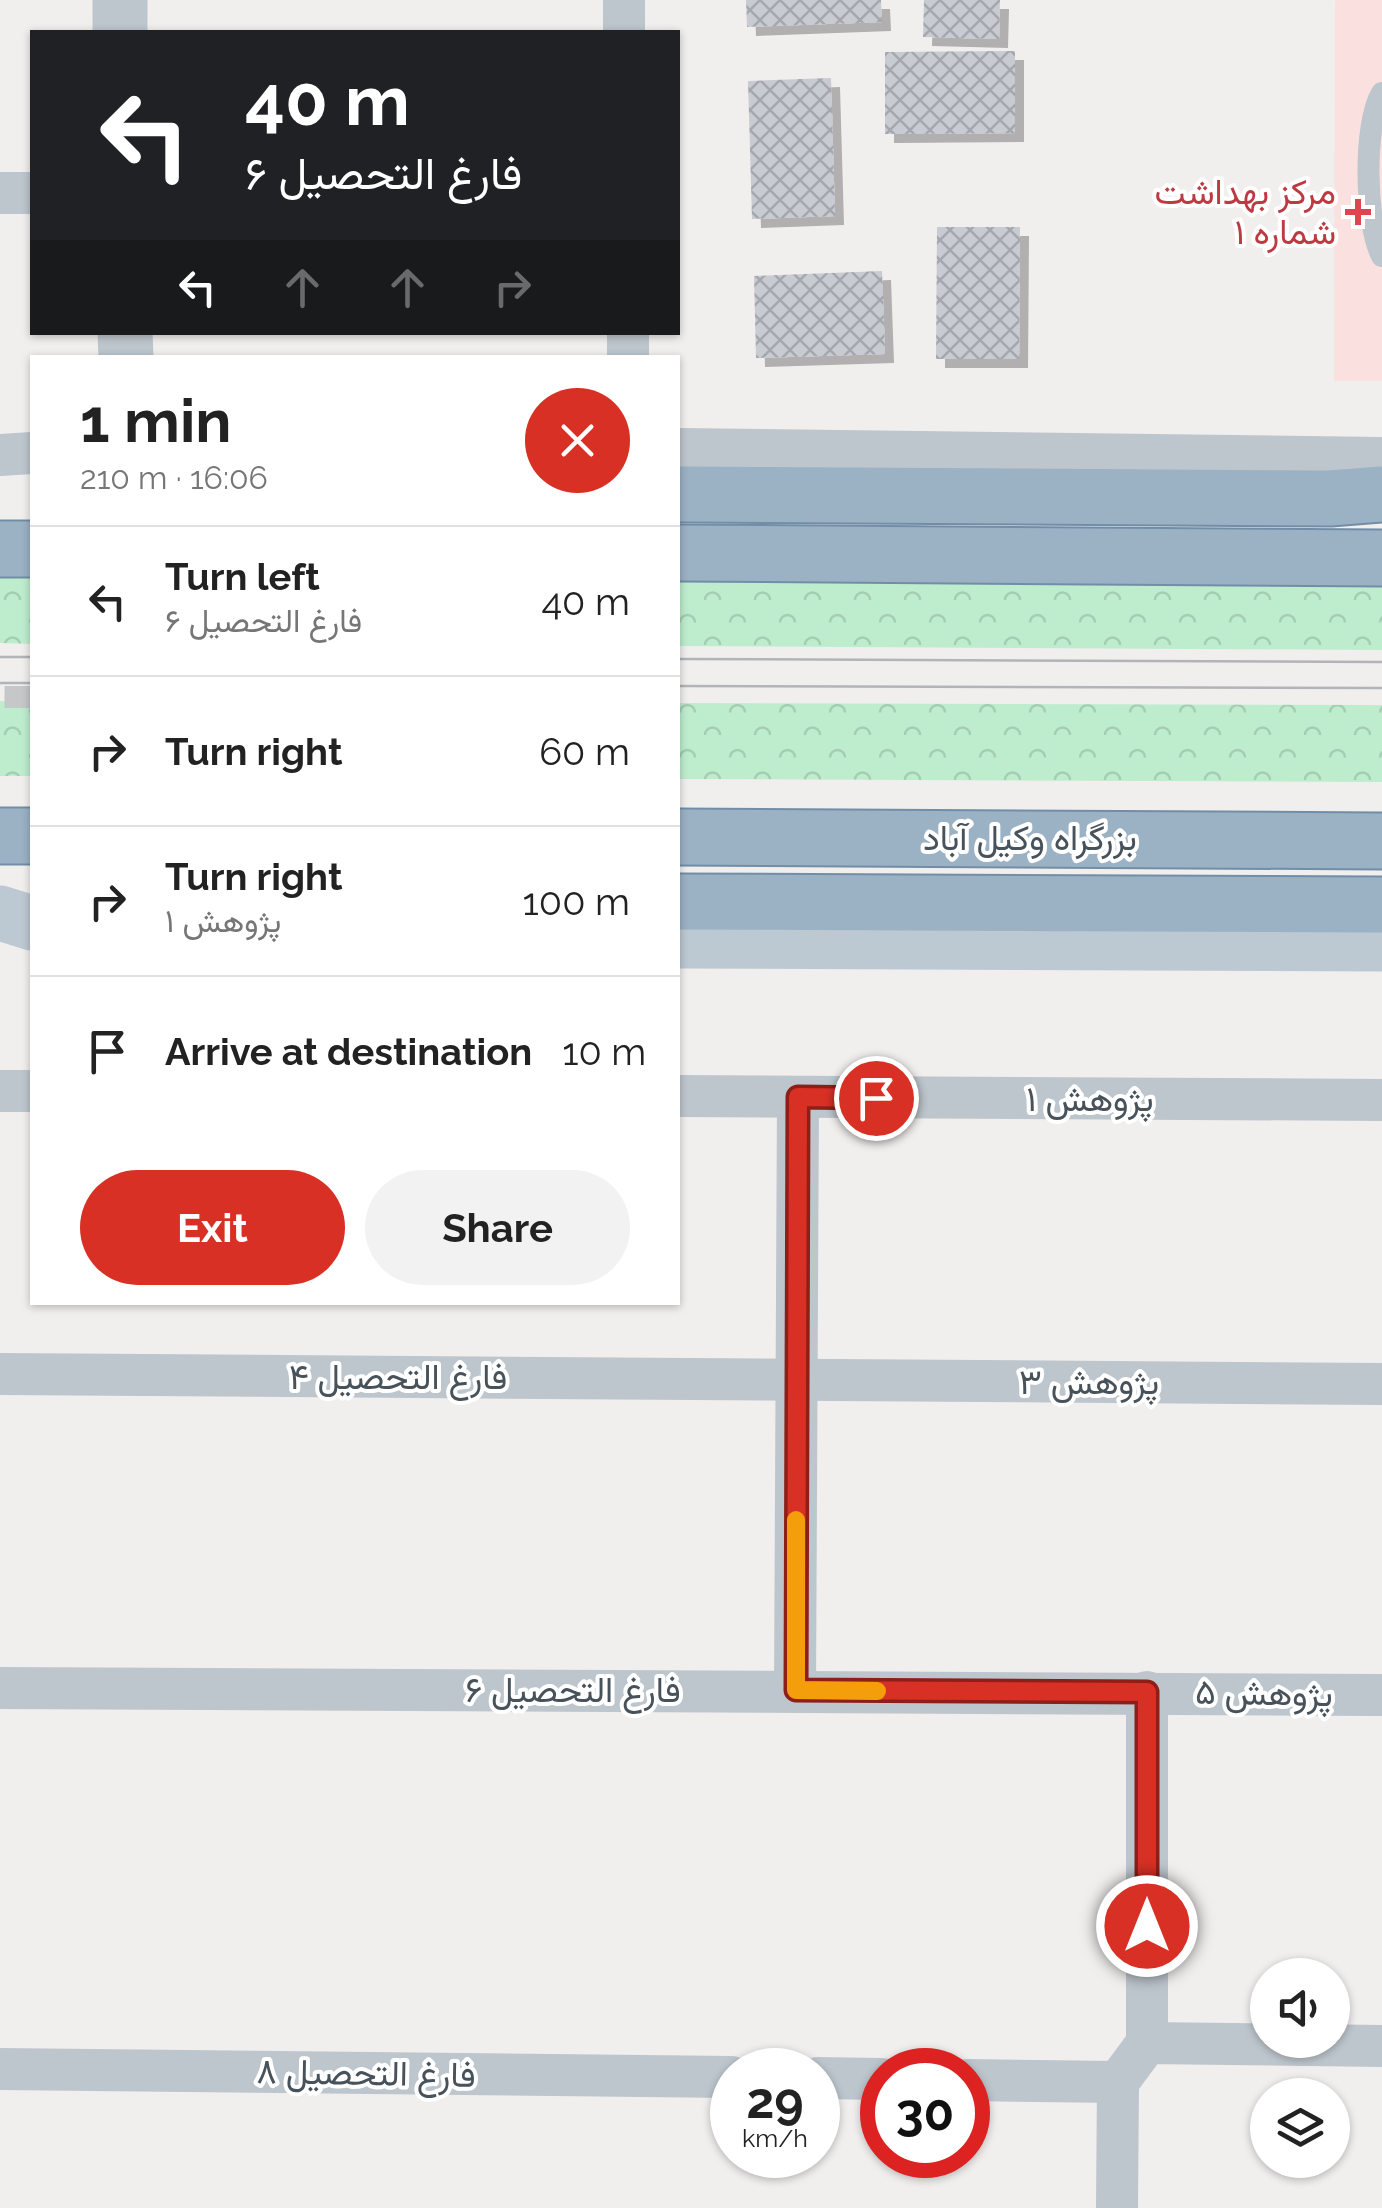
<!DOCTYPE html>
<html lang="en">
<head>
<meta charset="utf-8">
<style>
	:root { --surface:#fff; --page:#f2f2f2; --text:#222; --muted:#767676; --line:#e0e0e0; --accent:#d93025 }
	body { margin:0; font-family:Raleway,Vazirmatn,sans-serif; background:var(--page); color:var(--text); height:100vh; display:flex; flex-direction:column; font-size:38px; white-space:nowrap }
	* { box-sizing:border-box; margin:0 }
	p { font-size:32px; color:var(--muted) }
	.icon { flex:none; width:55px; height:55px; fill:none; stroke:currentColor; stroke-width:2; stroke-linecap:round; stroke-linejoin:round }
	.map { position:relative; flex:1; overflow:hidden }
	.side { position:absolute; left:30px; top:355px; width:650px; height:950px; display:flex; flex-direction:column; background:var(--surface); border-radius:0px; box-shadow:0 2px 8px #0004 }
	.side>* { flex:none }
	.hud { position:absolute; left:30px; top:30px; width:650px; height:305px; border-radius:0px; box-shadow:0 2px 8px #0004; background:#202124; color:#fff; overflow:hidden }
	.tools { position:absolute; left:1250px; top:1958px; display:grid; gap:20px }
	.tools a { display:grid; place-items:center; width:100px; height:100px; border-radius:50%; background:var(--surface); box-shadow:0 2px 8px #0004; font-size:50px }
	.speed { position:absolute; left:710px; top:2048px; display:flex; gap:20px; font-size:50px; font-weight:700; text-align:center }
	.speed>* { display:grid; place-content:center; width:130px; height:130px; border-radius:50%; background:var(--surface); box-shadow:0 2px 8px #0004; line-height:1 }
	.speed small { font-size:25px; font-weight:400 }
	.speed .limit { border:15px solid #d22; background:#fff; color:#111 }
	.pin { position:absolute; display:grid; place-items:center; width:85px; height:85px; color:#fff; margin:-42px; border:5px solid #fff; border-radius:50%; box-shadow:0 2px 10px #0007 }
	.me { position:absolute; width:110px; margin:-55px; rotate:0deg; stroke-linejoin:round; filter:drop-shadow(0 0 8px #0008) }
	.turn { display:flex; align-items:center; gap:35px; height:210px; padding:0 50px; font-size:45px }
	.turn .icon { width:130px; height:130px; stroke-width:2.5 }
	.turn b { display:block; font-size:70px; line-height:85px }
	.lanes { display:flex; align-items:center; height:95px; padding:0 50px; background:#0003; justify-content:center; gap:50px; direction:ltr }
	.lanes .off { opacity:.35 }
	.round { display:grid; place-items:center; flex:none; width:105px; height:105px; border-radius:52px; background:var(--page) }
	.head { display:flex; align-items:center; justify-content:space-between; height:170px; padding:0 50px }
	h1 { font-size:60px; font-weight:700; line-height:75px }
	.cta { display:flex; gap:20px; margin-top:auto; padding:20px 50px }
	.cta a { flex:1; height:115px; border-radius:60px; background:var(--accent); color:#fff; font-size:40px; font-weight:700; line-height:115px; text-align:center }
	.cta a+a { background:var(--page); color:var(--text) }
	ul { padding:0; list-style:none }
	li { display:flex; align-items:center; gap:30px; height:150px; padding:0 50px; border-top:2px solid var(--line) }
	li div { flex:1 }
	li b { display:block; font-size:38px }
	li em { font-style:normal }
	.map>svg:first-child { display:block }
</style>
</head>
<body>
<div class="map">
<svg width="1382" height="2208" viewBox="0 0 1382 2208">
	<defs>
		<pattern id="forest-crowns" width="20" height="18" patternUnits="userSpaceOnUse" patternTransform="scale(2.5)"><rect width="20" height="18" fill="#beedce"/><path d="M2 6a3 3 0 1 1 6 0M12 15a3 3 0 1 1 6 0" fill="none" stroke="#a5cdb3"/></pattern>
		<pattern id="building-cross-hatch" width="8" height="8" patternUnits="userSpaceOnUse" patternTransform="scale(2.5)"><rect width="8" height="8" fill="#c8cbd1"/><path d="M0 0l8 8M0 8l8-8" fill="none" stroke="#a4a7ad"/></pattern>
		<filter id="shadow"><feDropShadow dx="9" dy="9" stdDeviation="0" flood-color="#0004"/></filter>
	</defs>
	<rect width="100%" height="100%" fill="#f1eeee"/>
	<!-- medical -->
	<path fill="#fae0df" d="M1335,0h47v381h-48z"/>
	<!-- forest -->
	<g fill="url(#forest-crowns)">
		<path d="M0,568h32v76l-32,-1z"/>
		<path d="M678,570l704,2v78l-704,-4z"/>
		<path d="M0,701l32,1v74h-32z"/>
		<path d="M678,703l704,2v77l-704,-3z"/>
	</g>
	<!-- building -->
	<g fill="url(#building-cross-hatch)" filter="url(#shadow)">
		<path d="M746,0h135l1,22 -135,5z"/>
		<path d="M924,0h76l-1,39 -76,-2z"/>
		<path d="M1015,51v82l-130,1v-82z"/>
		<path d="M831,78l4,138 -83,3 -4,-138z"/>
		<path d="M937,227h83l-1,132h-83z"/>
		<path d="M882,271l3,83 -129,4 -2,-82z"/>
	</g>
	<g fill="none" stroke-linecap="round" stroke-linejoin="round">
		<!-- trunk-tunnel -->
		<path stroke="#c6c7c9" stroke-width="55" stroke-dasharray="55 28" stroke-linecap="butt" d="M32,686v22"/>
		<!-- trunk casing -->
		<g stroke="#728ea7" stroke-width="59">
			<g id="trunk">
				<path d="M678,494l652,4 52,-4"/>
				<path d="M0,549h32"/>
				<path d="M678,553l704,5"/>
				<path d="M0,836h32"/>
				<path d="M678,837l704,4"/>
				<path d="M678,902l704,3"/>
			</g>
		</g>
		<!-- service -->
		<path stroke="#bdc6cd" stroke-width="22" d="M1382,93c-19,31 -17,131 0,163"/>
		<!-- minor -->
		<g stroke="#bdc6cd" stroke-width="42">
			<path d="M624,0v32"/>
			<path d="M0,193h32"/>
			<path d="M628,332v26"/>
			<path d="M678,449l704,9"/>
			<path d="M0,455l32,-2"/>
			<path d="M0,1091h32"/>
			<path d="M678,1096l704,4"/>
			<path d="M0,1374l1382,10"/>
			<path d="M0,1688l1382,7"/>
			<path d="M795,1691l3,-594"/>
			<path d="M1147,2043v-351"/>
			<path d="M0,2069l732,8"/>
			<path d="M818,2078l64,1"/>
			<path d="M968,2080l150,2"/>
			<path d="M1118,2082l29,-39 235,3"/>
			<path d="M1117,2208l1,-126"/>
		</g>
		<!-- tertiary -->
		<g stroke="#bdc6cd" stroke-width="55">
			<path d="M120,0v32"/>
			<path d="M125,332l1,26"/>
		</g>
		<!-- secondary -->
		<g stroke="#bcc8d2" stroke-width="55">
			<path d="M0,913l32,10"/>
			<path d="M678,941l704,3"/>
		</g>
		<!-- trunk -->
		<use href="#trunk" stroke="#9bb1c4" stroke-width="55"/>
		<!-- tram -->
		<g stroke="#b1b4b8" stroke-width="2.5">
			<path d="M0,657h32"/>
			<path d="M678,659l704,3"/>
			<path d="M0,683h32"/>
			<path d="M678,686l704,2"/>
		</g>
	</g>
	<g fill="none" stroke-linecap="round" stroke-linejoin="round">
		<!-- route casing -->
		<g stroke="#8d1f18" stroke-width="25">
			<path id="route" d="M876,1098l-78,-1 -2,593 351,2v234"/>
		</g>
		<!-- route -->
		<use href="#route" stroke="#d93025" stroke-width="18"/>
		<!-- slow -->
		<path stroke="#f59e0b" stroke-width="18" d="M796,1520v170l81,1"/>
	</g>
	<!-- markers -->
	<path fill="#e0444e" stroke="#fff" stroke-width="4" d="M1353 197h10v10h10v10h-10v10h-10v-10h-10v-10h10z"/>
	<g text-anchor="middle" stroke-width="8" stroke-linejoin="round" paint-order="stroke">
		<!-- health labels -->
		<g font-size="35" fill="#be3a42" stroke="#fff" text-anchor="end">
			<text x="1336" y="204">مرکز بهداشت<tspan x="1336" dy="40">شماره ۱</tspan></text>
		</g>
		<!-- street labels -->
		<g font-size="35" fill="#47525b" stroke="#fff">
			<text x="1030" y="850">بزرگراه وکیل آباد</text>
			<text x="1090" y="1111">پژوهش ۱</text>
			<text x="398" y="1389">فارغ التحصیل ۴</text>
			<text x="1089" y="1394">پژوهش ۳</text>
			<text x="573" y="1702">فارغ التحصیل ۶</text>
			<text transform="translate(1264 1693) rotate(1)" y="12">پژوهش ۵</text>
			<text transform="translate(366 2073) rotate(1)" y="12">فارغ التحصیل ۸</text>
		</g>
	</g>
</svg>
<div class="tools">
<a><svg class="icon" aria-label="sound" viewBox="0 0 24 24"><path d="M4 9h4l5-4v14l-5-4H4zM17 9q2 3 0 6"/></svg></a>
<a><svg class="icon" aria-label="layers" viewBox="0 0 24 24"><path d="M12 4l9 5-9 5-9-5zM3 14l9 5 9-5"/></svg></a>
</div>
<div class="speed"><div>29<small>km/h</small></div><div class="limit">30</div></div>
<div class="pin" style="left:876px;top:1098px;background:#d93025"><svg class="icon" aria-label="arrive" viewBox="0 0 24 24"><path d="M6 21V4h12l-3 4 3 4H6"/></svg></div>
<svg class="me" style="left:1147px;top:1926px" viewBox="-20 -20 40 40"><circle r="17" fill="#d93025" stroke="#fff" stroke-width="3"/><path d="M0-11L8 9 0 5-8 9z" fill="#fff"/></svg>
<div class="hud">
<div class="turn"><svg class="icon" aria-label="left" viewBox="0 0 24 24"><path d="M17 20v-9H6M10 6l-5 5 5 5"/></svg><div><b>40 m</b>فارغ التحصیل ۶</div></div>
<div class="lanes"><svg class="icon" aria-label="left" viewBox="0 0 24 24"><path d="M17 20v-9H6M10 6l-5 5 5 5"/></svg><svg class="icon off" aria-label="ahead" viewBox="0 0 24 24"><path d="M12 20V5M6 11l6-6 6 6"/></svg><svg class="icon off" aria-label="ahead" viewBox="0 0 24 24"><path d="M12 20V5M6 11l6-6 6 6"/></svg><svg class="icon off" aria-label="right" viewBox="0 0 24 24"><path d="M7 20v-9h11M14 6l5 5-5 5"/></svg></div>
</div>
<section class="side">
<div class="head"><div><h1>1 min</h1><p>210 m · 16:06</p></div><a class="round" style="background:#d93025;color:#fff"><svg class="icon" aria-label="close" viewBox="0 0 24 24"><path d="M6 6l12 12M18 6L6 18"/></svg></a></div>
<ul>
<li><svg class="icon" aria-label="left" viewBox="0 0 24 24"><path d="M17 20v-9H6M10 6l-5 5 5 5"/></svg><div><b>Turn left</b><p>فارغ التحصیل ۶</p></div><em>40 m</em></li>
<li><svg class="icon" aria-label="right" viewBox="0 0 24 24"><path d="M7 20v-9h11M14 6l5 5-5 5"/></svg><div><b>Turn right</b></div><em>60 m</em></li>
<li><svg class="icon" aria-label="right" viewBox="0 0 24 24"><path d="M7 20v-9h11M14 6l5 5-5 5"/></svg><div><b>Turn right</b><p>پژوهش ۱</p></div><em>100 m</em></li>
<li><svg class="icon" aria-label="arrive" viewBox="0 0 24 24"><path d="M6 21V4h12l-3 4 3 4H6"/></svg><div><b>Arrive at destination</b></div><em>10 m</em></li>
</ul>
<div class="cta"><a>Exit</a><a>Share</a></div>
</section>
</div>
</body>
</html>
